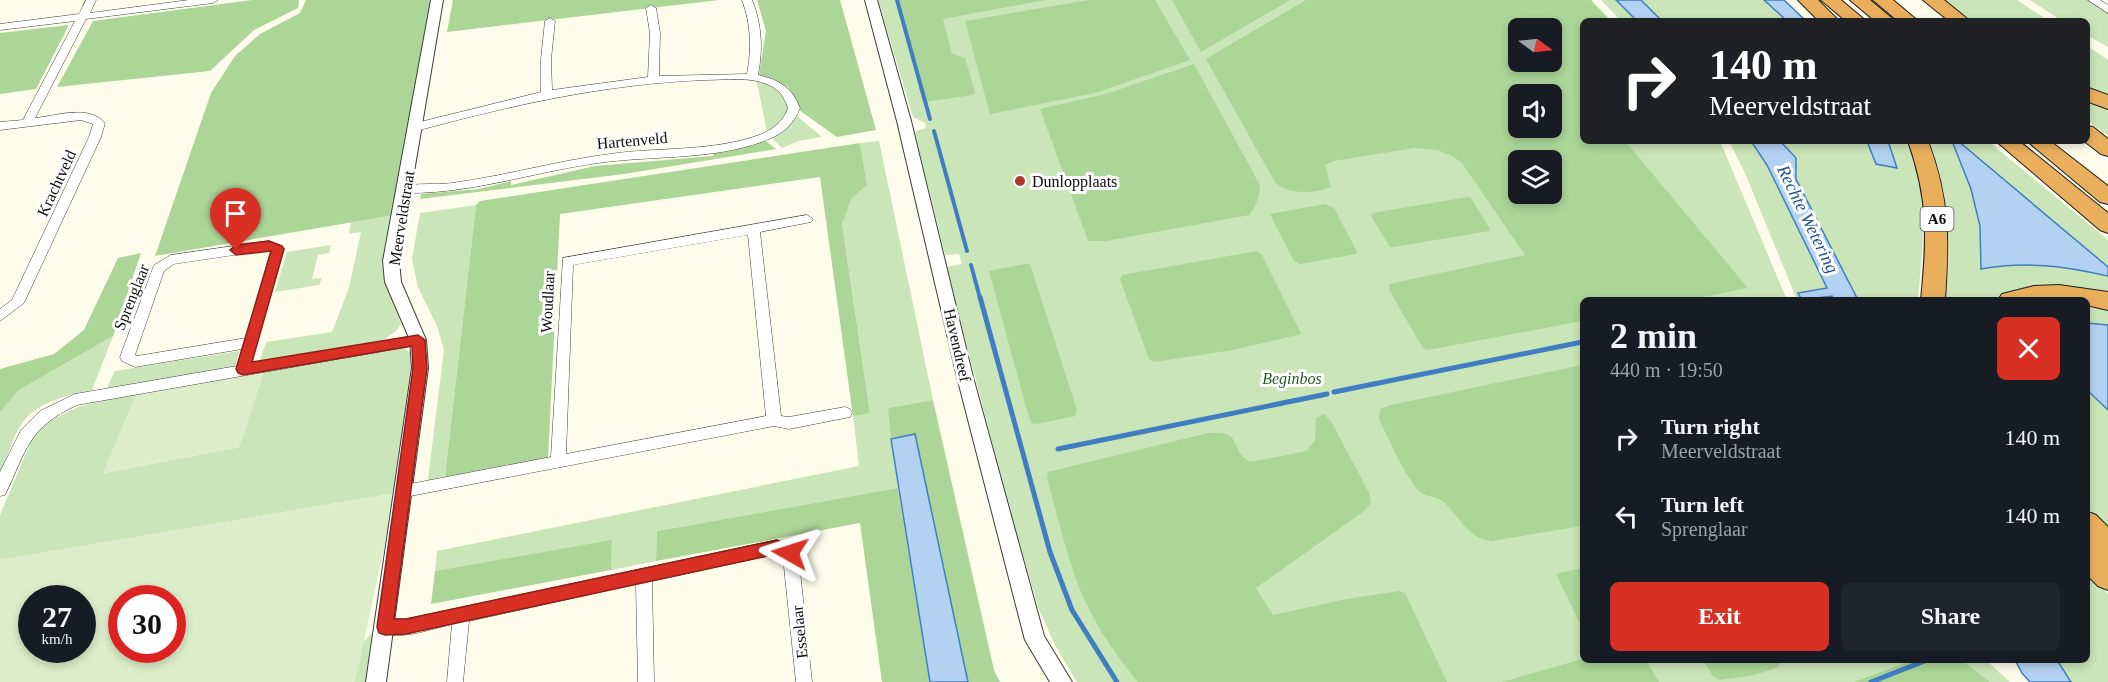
<!DOCTYPE html>
<html lang="en">
<head>
<meta charset="utf-8">
<style>
	:root { --surface:#171b24; --page:#20242c; --text:#f1f3f6; --muted:#9ea1a6; --accent:#d93025 }
	body { margin:0; font-family:"Times New Roman",serif; background:var(--page); color:var(--text); height:100vh; display:flex; flex-direction:column; font-size:22px; white-space:nowrap }
	* { box-sizing:border-box; margin:0 }
	p { font-size:20px; color:var(--muted) }
	.icon { flex:none; width:33px; height:33px; fill:none; stroke:currentColor; stroke-width:2; stroke-linecap:round; stroke-linejoin:round }
	.map { position:relative; flex:1; overflow:hidden }
	.drawer { position:absolute; left:1580px; top:297px; width:510px; height:366px; display:flex; flex-direction:column; background:var(--surface); border-radius:9px; box-shadow:0 3px 9px #0003 }
	.drawer>* { flex:none }
	.hud { position:absolute; left:1580px; top:18px; width:510px; height:126px; border-radius:9px; box-shadow:0 3px 9px #0003; background:#202124; color:#fff; overflow:hidden }
	.needle { width:39px; rotate:105deg }
	.fabs { position:absolute; left:1508px; top:18px; display:grid; gap:12px }
	.fabs a { display:grid; place-items:center; width:54px; height:54px; border-radius:9px; background:var(--surface); box-shadow:0 3px 9px #0003; font-size:30px }
	.speed { position:absolute; left:18px; top:585px; display:flex; gap:12px; font-size:30px; font-weight:700; text-align:center }
	.speed>* { display:grid; place-content:center; width:78px; height:78px; border-radius:50%; background:var(--surface); box-shadow:0 3px 9px #0003; line-height:1 }
	.speed small { font-size:15px; font-weight:400 }
	.speed .limit { border:9px solid #d22; background:#fff; color:#111 }
	.pin { position:absolute; display:grid; place-items:center; width:51px; height:51px; color:#fff; margin:-62px -26px; border-radius:50% 50% 50% 0; rotate:-45deg; box-shadow:0 0 6px #0007 }
	.pin .icon { rotate:45deg }
	.me { position:absolute; width:66px; margin:-33px; rotate:276deg; stroke-linejoin:round; filter:drop-shadow(0 0 4px #0008) }
	.turn { display:flex; align-items:center; gap:21px; height:126px; padding:0 30px; font-size:27px }
	.turn .icon { width:78px; height:78px; stroke-width:2.5 }
	.turn b { display:block; font-size:42px; line-height:51px }
	.round { display:grid; place-items:center; flex:none; width:63px; height:63px; border-radius:9px; background:var(--page) }
	.overview { display:flex; align-items:center; justify-content:space-between; height:102px; padding:0 30px }
	h1 { font-size:36px; font-weight:600; line-height:45px }
	.action { display:flex; gap:12px; margin-top:auto; padding:12px 30px }
	.action a { flex:1; height:69px; border-radius:9px; background:var(--accent); color:#fff; font-size:24px; font-weight:600; line-height:69px; text-align:center }
	.action a+a { background:var(--page); color:var(--text) }
	ul { padding:0; list-style:none }
	li { display:flex; align-items:center; gap:18px; height:78px; padding:0 30px }
	li div { flex:1 }
	li b { display:block; font-size:22px }
	li em { font-style:normal }
	.map>svg:first-child { display:block }
</style>
</head>
<body>
<div class="map">
<svg width="2108" height="682" viewBox="0 0 2108 682">
	<rect width="100%" height="100%" fill="#fefceb"/>
	<!-- green -->
	<g fill="#cae5b8" fill-rule="evenodd">
		<path d="M878,0h708l-4,21v120h138l67,159h-205v360h373l11,22h-889l-22,-37 -17,-38 -25,-85 -64,-244 -2,-11 15,-3 -3,-10 -14,1 -30,-121 1,-3 10,-3 -1,-5 -12,-6zM1518,28h33v34h-33zM1518,94h33v34h-33zM1518,160h33v34h-33z"/>
		<path d="M1601,0h15l21,21h-16z"/>
		<path d="M1641,0h123l23,21h-125z"/>
		<path d="M1941,0h76l32,21h-76z"/>
		<path d="M2030,0h57l21,13v34l-21,-12 -1,-14h-24z"/>
		<path d="M2086,45l22,15v36l-21,-10z"/>
		<path d="M757,82c34,3 42,35 10,50z"/>
		<path d="M2086,99l22,11v26l-21,-16z"/>
		<path d="M797,116l25,21 -24,4 -16,7 -10,-10 10,-6z"/>
		<path d="M879,141l54,259 -45,8 10,80 -241,43 -1,30 -45,9 1,-29 -177,30 2,-20 422,-85 -6,-50 17,-4 -28,-188 10,-26 15,-13 -7,-42z"/>
		<path d="M1729,141h22l16,24 60,124 -28,4 2,6 31,-3 1,4h-36l-52,-127z"/>
		<path d="M1780,141h87l9,23 20,4 -8,-27h19c25,49 15,107 11,159h-60l-62,-121v-22z"/>
		<path d="M1923,141h29l19,48 9,37 1,43c46,-8 82,-4 127,7v21l-84,-6 -29,9h-54z"/>
		<path d="M1958,141h30l120,99v27z"/>
		<path d="M476,205l-31,272 -18,10 17,-137 -7,-24 -19,-39 -6,-28 8,-46z"/>
		<path d="M394,215l-8,60 15,49 -5,7 -14,10 -122,19 6,-18 66,-10 17,-44 12,-56 -12,2 2,-12z"/>
		<path d="M331,245l-2,8 -11,2 -6,24 10,-1 -3,7 -44,7 12,-40z"/>
		<path d="M2086,305l22,4v16l-21,-2z"/>
		<path d="M113,336l-21,54c-23,4 -56,13 -70,33 -10,14 -15,36 -22,52v-63l19,-22z"/>
		<path d="M404,348l9,7 -1,32 -16,106 -396,67v-45l35,-83 16,-12 27,-13 59,-15 -33,81 135,-26 25,-76z"/>
		<path d="M239,351l-4,17 -128,20 8,-17z"/>
		<path d="M2086,390l22,20v119l-21,-22z"/>
		<path d="M2087,571l21,23v88h-37l-14,-22h29z"/>
		<path d="M375,633l-9,49h-43l47,-47z"/>
		<path d="M1962,660h24l24,22h-20z"/>
	</g>
	<!-- forest -->
	<g fill="#acd598" fill-rule="evenodd">
		<path d="M252,0h47l-1,8 -44,22 -44,41 -153,16 36,-66z"/>
		<path d="M306,0h127l-39,215 -239,41 56,-163 24,-37 25,-22 40,-21z"/>
		<path d="M453,0h266l-272,32z"/>
		<path d="M757,0h83l36,130 -39,7 -38,-27 -11,-23 -29,-12 7,-44z"/>
		<path d="M896,0h149l-102,19 9,35 13,4 10,34 -2,3 -50,7z"/>
		<path d="M1089,0h66l35,60 -95,33 -105,21 -25,-93z"/>
		<path d="M1172,0h118l-89,52z"/>
		<path d="M1306,0h285l20,21h-29v120h43l123,147 -60,12h-106v21l-154,29 -5,-2 -34,-58v-6l136,-29 -63,-92 -10,-7 -14,-6 -24,-2 -80,13 -9,4 6,22c-16,7 -43,8 -56,-5l-69,-123zM1518,28h33v34h-33zM1518,94h33v34h-33zM1518,160h33v34h-33z"/>
		<path d="M69,25l-33,64 -36,5v-61z"/>
		<path d="M1194,64l66,121c0,10 -4,23 -11,30l-143,26h-18l-48,-132 66,-15z"/>
		<path d="M766,141l10,8 -152,25 -204,25 1,-5 58,-5 32,-8v4l84,-19 118,-10 2,-5z"/>
		<path d="M860,143l7,42 -15,13 -10,26 28,189 -17,3 -33,-239 -260,37 -12,245 -103,18 31,-272 4,-4z"/>
		<path d="M1468,197l3,1 19,31 -1,2 -96,16h-3l-19,-31 1,-3z"/>
		<path d="M1325,204l9,4 23,44 -1,2 -56,10 -6,-3 -24,-47z"/>
		<path d="M1257,251l5,4 39,79 -68,16 -79,12 -5,-3 -29,-80 2,-4z"/>
		<path d="M141,253l-28,83 -94,54 -19,22v-43l54,-15 30,-24 34,-72z"/>
		<path d="M1025,264h5l47,146 -2,6 -39,8 -5,-1 -5,-16 -37,-136z"/>
		<path d="M1582,365v161l-91,15c-24,-3 -30,-23 -46,-38 -7,-7 -20,-5 -28,-14 -16,-20 -27,-48 -38,-70l1,-10 11,-4z"/>
		<path d="M933,400l61,270 6,12h-32l-53,-247 -24,4 -3,-31z"/>
		<path d="M1324,414l7,7 38,72 2,10 -7,8 -108,77 17,27 74,-16 52,-8 6,2 42,89h-309c-26,-32 -50,-67 -63,-106 -11,-32 -19,-65 -28,-98l1,-6 160,-39c37,-3 19,15 42,29l57,-11 8,-11 1,-22z"/>
		<path d="M898,488l32,194h-48l-22,-159 -204,38 1,-30z"/>
		<path d="M612,540l-1,30 -180,34 4,-33z"/>
		<path d="M1582,568v60l-26,-54z"/>
		<path d="M1582,659l64,1 13,22h-157z"/>
		<path d="M1703,660h76v7l-28,9 -32,4 -6,-4z"/>
		<path d="M1913,660h49l28,22h-136z"/>
	</g>
	<!-- pitch -->
	<g fill="#dcedc9" fill-rule="evenodd">
		<path d="M264,371l-25,76 -136,26 34,-81z"/>
		<path d="M396,493l-41,189h-355v-122zM32,598h50v52h-50zM122,598h50v52h-50z"/>
	</g>
	<!-- water -->
	<g fill="#b3d2f1" stroke="#407ec3" stroke-width="1.5">
		<path d="M1616,0h25l21,21h-25z"/>
		<path d="M1764,0h20l22,21h-19z"/>
		<path d="M1751,141h29l16,17v21l62,121h-25l-1,-4 -30,4 -4,-7 29,-5 -60,-123z"/>
		<path d="M1867,141h21l9,27 -21,-4z"/>
		<path d="M1952,141h6l150,126v9c-44,-10 -82,-15 -127,-7l-1,-43 -9,-37z"/>
		<path d="M2087,323l21,2v85l-21,-20z"/>
		<path d="M915,434l53,248h-38l-39,-243z"/>
		<path d="M2015,660h42l14,22h-41l-8,-9z"/>
	</g>
	<g fill="none" stroke-linecap="round" stroke-linejoin="round">
		<!-- stream-far1 -->
		<g stroke="#407ec3" stroke-width="4">
			<path d="M897,0l33,119"/>
			<path d="M934,131l33,120"/>
			<path d="M971,265l9,33"/>
		</g>
		<!-- stream -->
		<g stroke="#407ec3" stroke-width="5">
			<path d="M980,297l70,255 22,58 45,72"/>
			<path d="M1334,392l248,-50"/>
			<path d="M1058,449l269,-55"/>
			<path d="M1871,682l56,-22"/>
		</g>
		<!-- minor casing -->
		<g stroke="#3e3e3e" stroke-width="1">
			<g id="minor">
				<path d="M86,0h10l-6,13 99,-13h29l-5,3 -127,16 -51,99c21,-2 54,-14 70,5l-4,14 -77,166 -24,18v-12l12,-9 77,-163 4,-13 -12,-4 -81,10v-8l23,-2 52,-99 -75,9v-6l79,-10z"/>
				<path d="M742,0h10c10,25 11,49 6,75 21,5 34,12 42,33 -6,15 -16,25 -31,31 -53,22 -116,16 -171,24 -65,9 -127,31 -193,30l-6,-4c6,-7 41,-4 53,-6 53,-7 104,-22 158,-29 48,-7 102,-2 149,-19 14,-5 24,-13 29,-27 -4,-11 -8,-18 -19,-23 -19,-9 -44,-5 -64,-5 -100,4 -193,25 -289,51l-6,-4 2,-3 129,-32v-33l4,-38 5,-3 5,3 -4,38 1,31 96,-13 2,-44 -4,-25 5,-3 5,3 4,25 -1,43 88,-2c5,-26 4,-50 -5,-74z"/>
				<path d="M2088,0h12l8,5v8z"/>
				<path d="M807,215l6,4 -2,3 -51,10 21,184 8,1 56,-10 5,2 2,4 -2,4 -61,12 -15,-3 -369,71 -5,-1 -2,-5 2,-5 5,-1 146,-28 12,-199zM748,235l18,181 -200,38 7,-189z"/>
				<path d="M269,241l13,5 2,3 -33,115 167,-29 5,1 2,4 -2,4 -346,61c-50,23 -50,45 -72,90l-5,1v-24l21,-42 19,-19 35,-17 162,-28 5,-17 -107,18 -13,-6 -2,-4 34,-92 17,-10zM268,250l3,1 -25,87 -109,18 -2,-1 29,-84 10,-7z"/>
				<path d="M777,540l19,8 2,5 14,129h-16l-13,-125 -7,-3 -124,27 2,101h-16l-2,-98 -167,37 -6,61h-16l5,-58c-22,5 -51,17 -73,8l-2,-5 2,-5 6,-3h21z"/>
			</g>
		</g>
		<!-- tertiary casing -->
		<g stroke="#3e3e3e" stroke-width="2">
			<g id="tertiary">
				<path d="M431,0h12l-44,261 2,21 25,58 2,28 -42,314h-20l46,-314 -2,-28 -25,-58 -2,-21z"/>
				<path d="M865,0h12l34,121 62,256 71,259 28,46h-22l-25,-42 -68,-263 -60,-256z"/>
			</g>
		</g>
		<!-- motorway casing -->
		<g stroke="#1c1c1c" stroke-width="2">
			<g id="motorway">
				<path d="M1798,0h20l21,21h-20z"/>
				<path d="M1821,0h20l25,21h-20z"/>
				<path d="M1850,0h20l25,21h-20z"/>
				<path d="M1873,0h20l25,21h-20z"/>
				<path d="M1923,0h21l26,21h-21z"/>
				<path d="M2086,87l22,8v14l-22,-8z"/>
				<path d="M2086,126l7,1 15,12v17l-7,-2 -17,-13h2z"/>
				<path d="M1908,141h20c22,59 21,97 17,159h-24c6,-62 8,-99 -13,-159z"/>
				<path d="M1996,141h23l89,72v20l-8,-3z"/>
				<path d="M2027,141h23l58,45v18l-8,-2z"/>
				<path d="M2059,285l49,7v18l-22,-5v-5h-88l4,-6 32,-8z"/>
				<path d="M2086,511l10,4 12,12v63l-10,-4 -12,-12z"/>
			</g>
		</g>
		<!-- minor -->
		<use href="#minor" fill="#fff" fill-rule="evenodd"/>
		<!-- tertiary -->
		<use href="#tertiary" fill="#fff" fill-rule="evenodd"/>
		<!-- motorway -->
		<use href="#motorway" fill="#eaaf5d" fill-rule="evenodd"/>
	</g>
	<!-- route -->
	<path fill="#d93025" stroke="#8d1f18" stroke-width="1.5" d="M269,241l13,5 2,3 -32,113 166,-27 7,5 2,28 -33,251h12l371,-79 19,8 2,5 -2,5 -6,2 -13,-6 -371,80 -21,1 -6,-2 -2,-6 36,-259 -1,-22 -169,29 -5,-2 -2,-4 35,-118 -35,4 -6,-5 6,-5z"/>
	<!-- markers -->
	<circle fill="#b1382e" stroke="#fff" stroke-width="2" cx="1020" cy="181" r="6"/>
	<g text-anchor="middle" stroke-width="6" stroke-linejoin="round" paint-order="stroke">
		<!-- shield labels -->
		<rect fill="#fff" stroke="#545454" stroke-width="1.5" x="1920.5" y="207" width="33" height="24" rx="4.5"/>
		<g font-size="15" font-weight="bold" fill="#0b0b0b">
			<text x="1937" y="224">A6</text>
		</g>
		<!-- street labels -->
		<g font-size="16" fill="#0b0b0b" stroke="#fff">
			<text transform="translate(632 140) rotate(-5)" y="6">Hartenveld</text>
			<text transform="translate(56 183) rotate(-65)" y="6">Krachtveld</text>
			<text transform="translate(401 218) rotate(-81)" y="6">Meerveldstraat</text>
			<text transform="translate(131 297) rotate(-68)" y="6">Sprenglaar</text>
			<text transform="translate(547 302) rotate(-87)" y="6">Woudlaar</text>
			<text transform="translate(958 345) rotate(77)" y="6">Havendreef</text>
			<text transform="translate(799 632) rotate(-96)" y="6">Esselaar</text>
		</g>
		<!-- poi labels -->
		<g font-size="16" fill="#0b0b0b" stroke="#fff" text-anchor="start">
			<text x="1032" y="187">Dunlopplaats</text>
		</g>
		<!-- park labels -->
		<g font-size="16" font-style="italic" fill="#265e21" stroke="#fff">
			<text x="1292" y="384">Beginbos</text>
		</g>
		<!-- water labels -->
		<g font-size="18" font-style="italic" fill="#1e5294" stroke="#fff">
			<text transform="translate(1808 219) rotate(64)" y="6">Rechte Wetering</text>
		</g>
	</g>
</svg>
<div class="fabs">
<a><svg class="needle" viewBox="-14 -14 28 28"><path d="M0-13l5 13h-10z" fill="#e53935"/><path d="M0 13l5-13h-10z" fill="#9ea1a6"/></svg></a>
<a><svg class="icon" aria-label="sound" viewBox="0 0 24 24"><path d="M4 9h4l5-4v14l-5-4H4zM17 9q2 3 0 6"/></svg></a>
<a><svg class="icon" aria-label="layers" viewBox="0 0 24 24"><path d="M12 4l9 5-9 5-9-5zM3 14l9 5 9-5"/></svg></a>
</div>
<div class="speed"><div>27<small>km/h</small></div><div class="limit">30</div></div>
<div class="pin" style="left:236px;top:250px;background:#d93025"><svg class="icon" aria-label="arrive" viewBox="0 0 24 24"><path d="M6 21V4h12l-3 4 3 4H6"/></svg></div>
<svg class="me" style="left:790px;top:553px" viewBox="-20 -20 40 40"><path d="M0-17L14 15 0 8-14 15z" fill="#d93025" stroke="#fff" stroke-width="4"/></svg>
<div class="hud">
<div class="turn"><svg class="icon" aria-label="right" viewBox="0 0 24 24"><path d="M7 20v-9h11M14 6l5 5-5 5"/></svg><div><b>140 m</b>Meerveldstraat</div></div>
</div>
<section class="drawer">
<div class="overview"><div><h1>2 min</h1><p>440 m · 19:50</p></div><a class="round" style="background:#d93025;color:#fff"><svg class="icon" aria-label="close" viewBox="0 0 24 24"><path d="M6 6l12 12M18 6L6 18"/></svg></a></div>
<ul>
<li><svg class="icon" aria-label="right" viewBox="0 0 24 24"><path d="M7 20v-9h11M14 6l5 5-5 5"/></svg><div><b>Turn right</b><p>Meerveldstraat</p></div><em>140 m</em></li>
<li><svg class="icon" aria-label="left" viewBox="0 0 24 24"><path d="M17 20v-9H6M10 6l-5 5 5 5"/></svg><div><b>Turn left</b><p>Sprenglaar</p></div><em>140 m</em></li>
</ul>
<div class="action"><a>Exit</a><a>Share</a></div>
</section>
</div>
</body>
</html>
